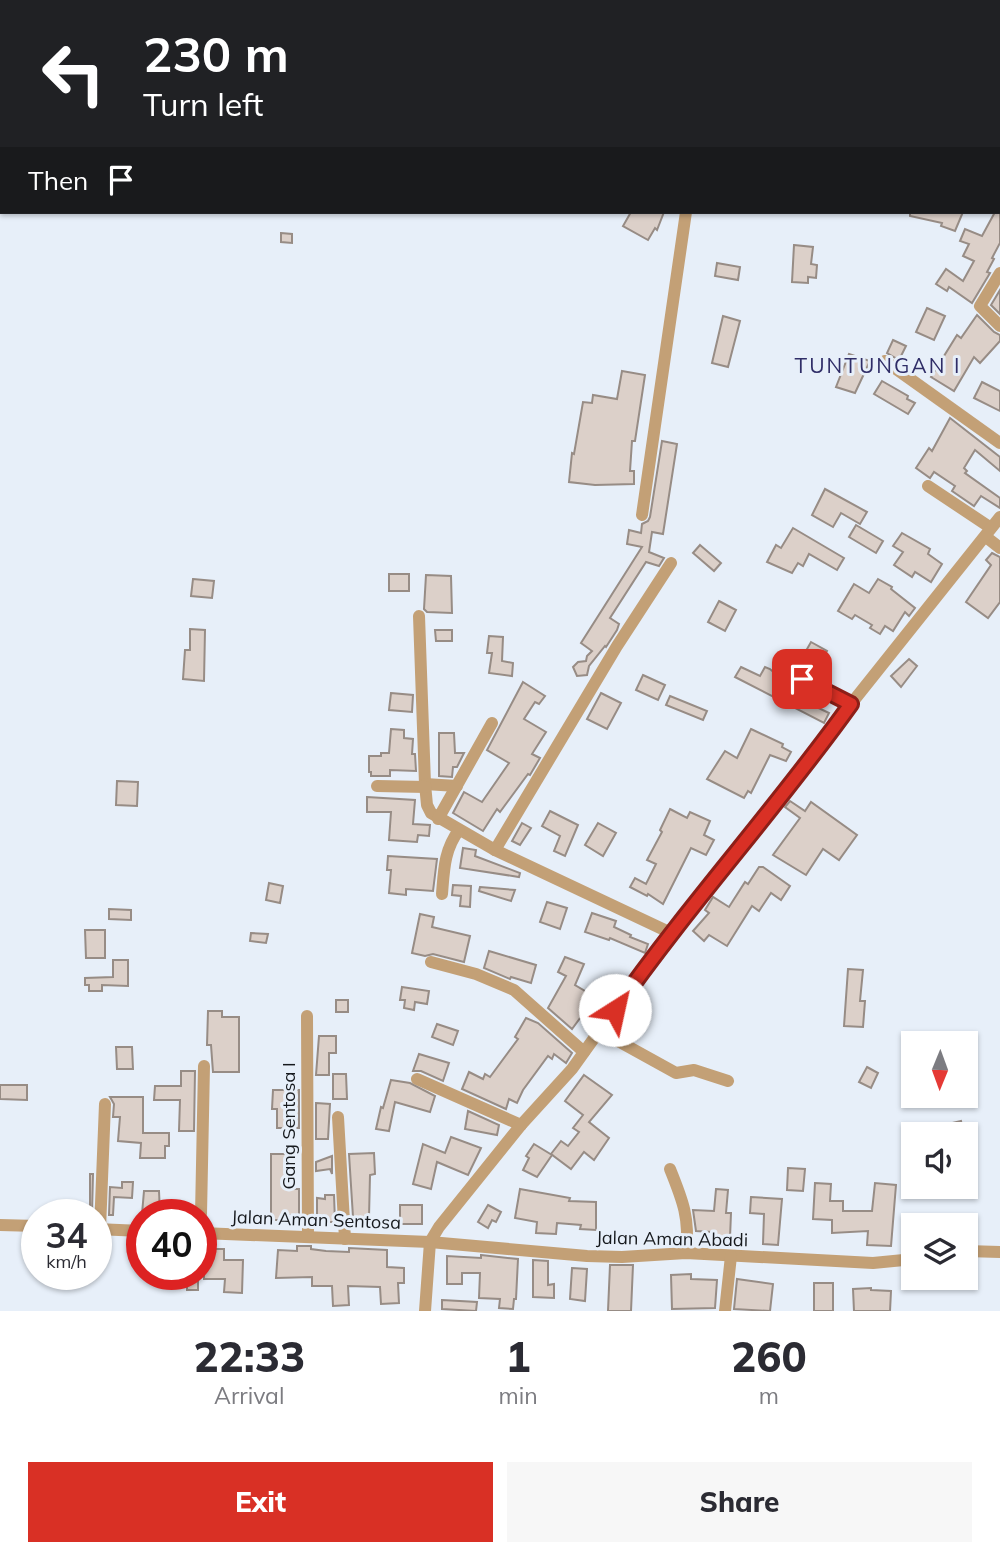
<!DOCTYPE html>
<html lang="en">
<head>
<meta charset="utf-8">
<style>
	:root { --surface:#fff; --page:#f7f7f7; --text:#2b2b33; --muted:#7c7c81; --accent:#d93025 }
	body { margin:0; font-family:Mulish,sans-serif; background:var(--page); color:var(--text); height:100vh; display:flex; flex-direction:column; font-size:26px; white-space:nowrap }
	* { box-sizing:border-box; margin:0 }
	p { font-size:23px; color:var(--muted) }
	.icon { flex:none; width:38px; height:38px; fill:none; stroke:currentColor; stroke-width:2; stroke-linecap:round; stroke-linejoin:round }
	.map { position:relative; height:1311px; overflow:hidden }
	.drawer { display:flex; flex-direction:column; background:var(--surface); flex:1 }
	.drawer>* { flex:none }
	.banner { position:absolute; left:0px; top:0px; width:1001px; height:214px; box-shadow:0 2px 5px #0004; background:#202124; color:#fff; overflow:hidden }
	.needle { width:46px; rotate:181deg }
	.controls { position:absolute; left:901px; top:1031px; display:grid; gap:14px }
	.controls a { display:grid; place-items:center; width:77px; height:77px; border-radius:0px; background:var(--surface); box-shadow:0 2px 5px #0004; font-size:35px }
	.speed { position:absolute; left:21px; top:1199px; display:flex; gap:14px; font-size:35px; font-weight:700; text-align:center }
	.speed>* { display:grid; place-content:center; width:91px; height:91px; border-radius:50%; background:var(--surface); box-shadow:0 2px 5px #0004; line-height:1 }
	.speed small { font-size:18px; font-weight:400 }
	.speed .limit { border:10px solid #d22; background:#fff; color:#111 }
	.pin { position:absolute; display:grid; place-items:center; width:60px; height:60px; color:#fff; margin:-30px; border-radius:14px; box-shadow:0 4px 10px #0006 }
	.me { position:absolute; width:77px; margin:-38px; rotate:35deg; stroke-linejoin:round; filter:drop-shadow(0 0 5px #0008) }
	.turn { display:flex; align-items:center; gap:24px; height:147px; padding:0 28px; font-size:32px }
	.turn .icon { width:91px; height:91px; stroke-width:2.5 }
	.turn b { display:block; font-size:49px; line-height:60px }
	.then { display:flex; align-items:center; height:66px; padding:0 28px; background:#0003; gap:14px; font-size:26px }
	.eta { display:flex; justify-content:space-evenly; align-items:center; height:119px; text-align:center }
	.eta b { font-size:42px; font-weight:800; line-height:49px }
	.action { display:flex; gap:14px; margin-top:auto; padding:14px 28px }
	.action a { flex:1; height:80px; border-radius:0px; background:var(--accent); color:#fff; font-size:28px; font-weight:800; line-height:80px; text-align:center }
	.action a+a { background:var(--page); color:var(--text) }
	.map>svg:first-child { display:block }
</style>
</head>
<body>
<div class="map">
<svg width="1000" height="1311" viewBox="0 0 1000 1311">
	<rect width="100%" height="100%" fill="#e7eff9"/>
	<!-- building -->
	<g fill="#dcd0c9" stroke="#978c85" stroke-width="2">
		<path d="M1000,201v42l-8,15 2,1 -7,13 3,1 -18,30 -23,-16 -2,4 -11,-7 10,-15 17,12 11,-20 -11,-5 6,-12 -9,-3 5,-12 17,7 13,-24h4z"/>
		<path d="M631,212h33l-7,18 -2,-2 -7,12 -25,-14z"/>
		<path d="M910,212h53l-8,19 -14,-5 1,-3 -32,-7z"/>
		<path d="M281,233l11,1v9l-11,-1z"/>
		<path d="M794,245l19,2 -2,17 6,1 -1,13 -8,-1v6l-16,-1z"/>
		<path d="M717,263l23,4 -2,13 -23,-4z"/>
		<path d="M1000,290v24l-9,-9z"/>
		<path d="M927,308l18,8 -11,24 -18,-8z"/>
		<path d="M977,315l17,17 6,3v6l-20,22 -6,-6 -20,34 -23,-14 26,-42 4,3z"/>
		<path d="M723,316l17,5 -12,46 -16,-4z"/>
		<path d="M893,340l13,6 -7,14 -12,-7z"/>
		<path d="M849,354l21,7 -15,32 -19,-6z"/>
		<path d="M622,371l23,4 -10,66h-3l-2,30h4v13l-39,1 -26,-3 3,-29 2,1 9,-52 9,1 1,-8 24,4z"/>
		<path d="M882,381l26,15 -1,3 8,4 -7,11 -34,-20z"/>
		<path d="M982,382l18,9v20l-26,-13z"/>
		<path d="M950,418l50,39v14l-25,-21 -11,18 3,3 -2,2 35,25v10l-19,-12 -7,10 -22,-15 3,-5 -21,-14 -4,6 -14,-10 13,-20 3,3z"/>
		<path d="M662,441l15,3 -14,90 -11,-2 -3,20 15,6 -5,8 -13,-4 -36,56 9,6 -2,6 -11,17 -1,-1 -16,20 -2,9 -10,1 -4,-9 5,-5 8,-1 1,-5 5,-5 -11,-8 61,-96 -15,-3 2,-14 12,3 1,-9 6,-3 2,-4z"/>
		<path d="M825,489l42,23 -7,12 -19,-11 -8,14 -21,-12z"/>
		<path d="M856,525l27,16 -7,12 -27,-16z"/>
		<path d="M793,528l51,30 -7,12 -28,-16 -6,12 -5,-3 -6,10 -25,-11 9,-17 5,3z"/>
		<path d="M902,533l28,16 -2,5 14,10 -11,18 -16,-10 -3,5 -18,-12 9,-13 -10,-6z"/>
		<path d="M700,545l21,18 -7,8 -21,-18z"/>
		<path d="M992,553l8,4v45l-12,16 -22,-16 25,-37 -5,-5z"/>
		<rect x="389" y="574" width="20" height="17"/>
		<path d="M426,575l25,1 1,37 -25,-1 -3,-3z"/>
		<path d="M193,579l21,2 -2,17 -21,-2z"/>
		<path d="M878,579l14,8 -1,2 24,19 -6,8 -4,-4 -12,19 -8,-5 -5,8 -10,-6 2,-3 -17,-10 -3,4 -14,-8 16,-27 15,9z"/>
		<path d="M719,601l17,9 -11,21 -17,-9z"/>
		<path d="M190,629l15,1 -1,51 -21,-2 2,-29h5z"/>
		<path d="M435,630h17v11h-16z"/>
		<path d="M489,636l14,1 -1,24 11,2 -1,13 -23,-3 3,-20h-5z"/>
		<path d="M811,642l16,9 -11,21 -17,-9z"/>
		<path d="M909,659l8,7 -16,21 -10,-11z"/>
		<path d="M741,667l19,9 5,-9 5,2 8,7 -3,6 31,16 -2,3 25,12 -5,10 -89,-46z"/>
		<path d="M643,675l22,10 -7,15 -22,-10z"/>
		<path d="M523,682l22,14 -6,8 -4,-2 -11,17 22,13 -14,22 8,4 -10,17 -2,-1 -28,38 -3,-3 -14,22 -30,-18 11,-21 18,10 27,-39 -22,-13z"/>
		<path d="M391,693l22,2 -1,17 -23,-2z"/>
		<path d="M601,693l20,10 -14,26 -20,-10z"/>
		<path d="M670,696l37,15 -4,9 -37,-15z"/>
		<path d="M391,729l13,1v8l9,1 -1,15h3l1,17 -26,-1v6h-19v-4h-2v-16h12v-3h8z"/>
		<path d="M751,729l32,15 -1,3 9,5 -5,9 -16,-6 -19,38 -3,-2 -4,7 -37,-19 18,-28 12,7z"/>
		<path d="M439,733h15l1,20h9l-7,14h-4l-1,10 -13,-1z"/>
		<path d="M117,781l21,1 -1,24 -21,-1z"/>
		<path d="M367,797l48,3 -2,24 17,1 -1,11 -11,-1 -1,7 -28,-2 2,-28h-24z"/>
		<path d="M790,801l15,10 6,-9 46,33 -18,25 -16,-11 -17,26 -33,-20 27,-37 -15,-11z"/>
		<path d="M670,809l17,9 3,-6 20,9 -6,14 10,5 -8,15 -15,-7 -28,56 -15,-10 -1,2 -17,-9 5,-9 11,6 10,-20 -9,-4 15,-28 -2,-2z"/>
		<path d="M550,811l28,14 -13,31 -11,-5 6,-15 -18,-10z"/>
		<path d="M522,823l9,5 -11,17 -8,-4z"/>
		<path d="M598,823l18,10 -13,23 -18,-11z"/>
		<path d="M463,848l13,2 -1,6 45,17 -1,4 -59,-9z"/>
		<path d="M388,856l49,3 -4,32 -27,-2v6l-17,-2 2,-23h-4z"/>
		<path d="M759,867h4l27,19 -9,14 -10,-7 -12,18 -7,-5 -25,40 -18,-11 -5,6 -11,-10 16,-18 -4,-3 8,-13 16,10 16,-25 3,2z"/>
		<path d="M269,883l14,3 -3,17 -14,-3z"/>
		<path d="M453,885l18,1 -1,21 -10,-1 1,-10 -9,-1z"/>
		<path d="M480,887l35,3 -4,11 -32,-10z"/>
		<path d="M547,902l20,6 -7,21 -20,-7z"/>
		<path d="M109,909l22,1v10l-22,-1z"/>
		<path d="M592,913l24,8 -2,6 17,8 -1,2 18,7 -3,9 -35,-15 -1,2 -24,-8z"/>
		<path d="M420,914l14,3 -2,10 38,9 -6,26 -31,-8 -8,2 -13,-3z"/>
		<path d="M85,930h20v28h-19z"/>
		<path d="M251,933l17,1 -2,9 -16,-2z"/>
		<path d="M489,951l47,14 -5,18 -20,-6 -1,2 -26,-11z"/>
		<path d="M565,957l19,7 -9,21 22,13 -9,14 -2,-2 -14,19 -24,-21 18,-32 -8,-4z"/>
		<path d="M113,960h15v26l-26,-1v6h-13v-6h-4v-7l28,-1z"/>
		<path d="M848,969l15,1 -3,31h5l-2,26 -19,-1z"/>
		<path d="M402,987l27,4 -2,13 -12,-2 -1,8 -10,-2 1,-8h-5z"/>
		<rect x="336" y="1000" width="12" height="12"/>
		<path d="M208,1011h14v6h17v55h-26l-2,-27h-4z"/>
		<path d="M526,1018l12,5 34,30 -6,10 -12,-9 -2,5 -4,-3 -25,34 -6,13 -8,-4 -3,10 -44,-20 7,-17 14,7 2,-5 5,3 28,-38 -3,-2z"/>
		<path d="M437,1024l21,7 -5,14 -21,-8z"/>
		<path d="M319,1036h17v17h-7v22h-13z"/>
		<path d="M116,1047h16l1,22h-16z"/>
		<path d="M419,1054l30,9 -6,18 -22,-10h-8z"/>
		<path d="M867,1067l11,6 -7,15 -12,-6z"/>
		<path d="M181,1071h14l-1,60h-15l1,-31h-26l1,-14h26z"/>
		<path d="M333,1074h13l1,25h-14z"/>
		<path d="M584,1075l28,20 -23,27 20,16 -15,22 -10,-8 -13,17 -20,-15 10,-13 7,5 11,-14 -6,-4 10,-13 -18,-14z"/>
		<path d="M391,1080l19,3 25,13 -5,16 -35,-10 -6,29 -13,-2 5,-22 2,1z"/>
		<path d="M0,1085h27v15l-27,-1z"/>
		<path d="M273,1090h26v38h-22v-19h-5z"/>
		<path d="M110,1097h33v36h26v13h-4v12h-25l1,-15 -23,-2 2,-24h-7l1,-13z"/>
		<path d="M316,1103l14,1 -2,35h-12z"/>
		<path d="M468,1111l31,14 -2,10 -32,-6z"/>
		<path d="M961,1121l3,13h-14l-2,-10z"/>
		<path d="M451,1137l30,11 -13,27 -31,-13 -6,27 -18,-5 10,-40 22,9z"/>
		<path d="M534,1144l18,11 -15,22 -14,-7 6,-12 -3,-2z"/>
		<path d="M374,1153l1,21 -5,1 -1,42h-16l-4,-63z"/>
		<path d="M271,1154h21l-1,12 -6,-1v24h14v26h-15v5h-13z"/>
		<path d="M332,1156v18l-2,-5 -14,2v-9z"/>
		<path d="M788,1168l17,1 -2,22 -16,-1z"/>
		<path d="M90,1174h3l-1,39h-2z"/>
		<path d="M122,1182h11l-1,16 -18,-1 -1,18h-4l1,-28 12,1z"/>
		<path d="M815,1183l16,1 -1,17h13v10h29l3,-28 21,2 -5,61 -24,-1 1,-14 -36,2v-13l-19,-1z"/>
		<path d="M520,1189l50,9 -1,3 27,1v28l-16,-1 1,-4 -24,-2 -1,11 -20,-1 1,-11 -22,-4z"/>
		<path d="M716,1189l12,1 -2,23h5l-1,25h-18v-6l-16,-1 -3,-21 21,1z"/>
		<path d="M144,1191h15l1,23h-18z"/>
		<path d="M325,1195h9l1,27h-9v-5h-9v-19l8,1z"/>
		<path d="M751,1197l31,2 -4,46 -15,-1 1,-30 -14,-1z"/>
		<rect x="400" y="1205" width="22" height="19"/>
		<path d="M488,1205l13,7 -5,10 -4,-2 -4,8 -10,-6z"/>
		<path d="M297,1246h14v3l15,2 23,1v-4l38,2v17l17,1v15h-6l1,20 -18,1 -1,-17 -32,-1 1,19 -16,1 -1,-20h-20v-9l-36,1 2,-28 19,1z"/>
		<path d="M204,1249h20v11h19l-1,33 -18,-1 1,-13h-21z"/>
		<path d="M481,1255l37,4 -2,40h-2l-1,10 -14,-1 1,-9 -21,-1 1,-25h-18v11h-15v-28l34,2z"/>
		<path d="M533,1260l15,1v24l6,-1v14l-21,-1z"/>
		<path d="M610,1265h23l-2,46h-23z"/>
		<path d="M572,1268l15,1 -2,32 -15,-2z"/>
		<path d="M691,1274v5l26,1 -2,28 -43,1 -1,-34z"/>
		<rect x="187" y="1276" width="11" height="14"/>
		<path d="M737,1279l36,5 -3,27 -36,-2z"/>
		<rect x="814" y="1283" width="19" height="28"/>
		<path d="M871,1288v2l20,1 -1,20h-36l-1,-22z"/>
		<path d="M442,1300l35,2 -1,9 -34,-2z"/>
	</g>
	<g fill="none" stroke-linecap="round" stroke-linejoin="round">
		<!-- minor -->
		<g stroke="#c3a076" stroke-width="12">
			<path d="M999,192h1"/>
			<path d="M1000,273l-20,33 20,20"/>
			<path d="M885,361l115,82"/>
			<path d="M928,486l63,42"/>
			<path d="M642,515l44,-303"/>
			<path d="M986,537l14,11"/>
			<path d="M419,616l6,168 2,21 4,8 64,37 176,83"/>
			<path d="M778,666l73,38"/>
			<path d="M425,784l32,2"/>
			<path d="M377,786l49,1"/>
			<path d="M438,819l54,-96"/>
			<path d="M495,850l122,-204 54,-83"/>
			<path d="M442,894c2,-24 2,-44 17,-64"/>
			<path d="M431,962l45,12 38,16 70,62"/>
			<path d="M307,1016l1,220"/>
			<path d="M600,1031l76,42 18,-3 34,11"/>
			<path d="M417,1079l104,46"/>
			<path d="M338,1117l7,122"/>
			<path d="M670,1169c13,32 20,50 16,84"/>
			<path d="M201,1214l3,-148"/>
			<path d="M0,1225l37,1"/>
			<path d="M96,1229l46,2"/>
			<path d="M100,1229l5,-125"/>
			<path d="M201,1233l229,9 157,14 35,1 64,-4 187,10 41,-4"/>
			<path d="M966,1251l34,1"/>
			<path d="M425,1311l5,-69 9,-15 82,-102 51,-56 73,-102 167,-207 39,-56 149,-187"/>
			<path d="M725,1311l6,-55"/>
		</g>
	</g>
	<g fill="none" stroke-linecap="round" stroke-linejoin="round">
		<!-- route casing -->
		<g stroke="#8d1f18" stroke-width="18">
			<path id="route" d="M615,1010c74,-106 161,-201 236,-306l-49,-25"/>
		</g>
		<!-- route -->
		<use href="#route" stroke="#d93025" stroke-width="12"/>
	</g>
	<g text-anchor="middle" stroke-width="6" stroke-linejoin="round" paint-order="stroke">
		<!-- street labels -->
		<g font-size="18" fill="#16191d" stroke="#e7eff9">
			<text transform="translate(289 1126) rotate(-90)" y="6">Gang Sentosa I</text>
			<text transform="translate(316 1220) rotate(2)" y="6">Jalan Aman Sentosa</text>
			<text transform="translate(672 1239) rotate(1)" y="6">Jalan Aman Abadi</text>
		</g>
		<!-- quarter labels -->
		<g font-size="21" letter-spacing="2" fill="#2f2d67" stroke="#e7eff9">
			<text x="878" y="373">TUNTUNGAN I</text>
		</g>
	</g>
</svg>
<div class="controls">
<a><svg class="needle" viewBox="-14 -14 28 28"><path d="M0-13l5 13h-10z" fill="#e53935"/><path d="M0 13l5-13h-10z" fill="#7c7c81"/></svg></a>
<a><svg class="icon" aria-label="sound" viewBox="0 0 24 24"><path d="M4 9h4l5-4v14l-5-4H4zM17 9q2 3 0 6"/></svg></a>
<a><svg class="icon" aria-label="layers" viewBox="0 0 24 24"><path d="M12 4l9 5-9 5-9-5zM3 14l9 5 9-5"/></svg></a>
</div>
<div class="speed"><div>34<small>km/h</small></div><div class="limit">40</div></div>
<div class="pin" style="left:802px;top:679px;background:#d93025"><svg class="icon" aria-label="arrive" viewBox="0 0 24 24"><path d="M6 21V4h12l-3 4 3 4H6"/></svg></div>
<svg class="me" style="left:615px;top:1010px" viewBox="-20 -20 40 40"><circle r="19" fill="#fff"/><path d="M0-13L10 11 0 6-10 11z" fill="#d93025"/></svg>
<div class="banner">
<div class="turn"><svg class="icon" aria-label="left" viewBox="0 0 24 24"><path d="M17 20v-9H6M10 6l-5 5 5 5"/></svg><div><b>230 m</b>Turn left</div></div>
<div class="then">Then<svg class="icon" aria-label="arrive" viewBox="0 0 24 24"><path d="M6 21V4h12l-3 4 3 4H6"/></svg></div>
</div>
</div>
<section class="drawer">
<div class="eta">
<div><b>22:33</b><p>Arrival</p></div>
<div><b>1</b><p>min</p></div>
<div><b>260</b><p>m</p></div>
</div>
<div class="action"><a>Exit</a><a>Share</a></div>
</section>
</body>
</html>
